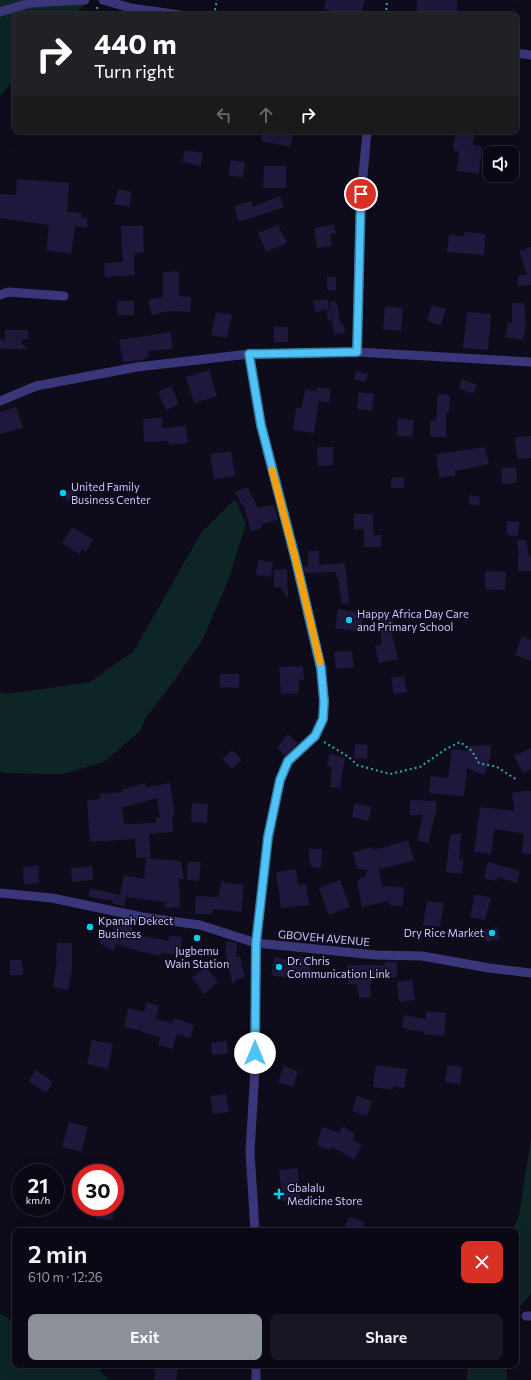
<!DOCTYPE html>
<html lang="en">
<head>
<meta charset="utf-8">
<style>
	:root { --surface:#0a0814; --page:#181622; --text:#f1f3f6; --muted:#999aa0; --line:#2a2934; --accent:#8c9099 }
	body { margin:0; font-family:Commissioner,sans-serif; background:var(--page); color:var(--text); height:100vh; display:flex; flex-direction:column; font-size:15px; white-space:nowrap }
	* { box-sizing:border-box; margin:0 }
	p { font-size:13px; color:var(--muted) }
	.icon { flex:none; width:22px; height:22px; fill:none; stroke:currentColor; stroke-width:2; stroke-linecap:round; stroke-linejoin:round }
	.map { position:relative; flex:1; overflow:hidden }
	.side { position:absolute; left:12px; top:1228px; width:507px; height:140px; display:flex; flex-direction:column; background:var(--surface); border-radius:8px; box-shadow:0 4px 16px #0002,0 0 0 1px var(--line) }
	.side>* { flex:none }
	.hud { position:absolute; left:12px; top:12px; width:507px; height:122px; border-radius:8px; box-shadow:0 4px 16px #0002,0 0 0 1px var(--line); background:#202124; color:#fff; overflow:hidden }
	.tools { position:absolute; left:483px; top:146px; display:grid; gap:8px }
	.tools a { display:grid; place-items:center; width:36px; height:36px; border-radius:8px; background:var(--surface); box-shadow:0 4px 16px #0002,0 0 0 1px var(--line); font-size:20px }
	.speed { position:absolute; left:12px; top:1164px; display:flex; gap:8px; font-size:20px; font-weight:700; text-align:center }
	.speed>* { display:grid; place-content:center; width:52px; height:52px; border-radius:50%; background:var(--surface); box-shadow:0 4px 16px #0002,0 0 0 1px var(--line); line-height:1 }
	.speed small { font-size:10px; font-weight:400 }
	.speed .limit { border:6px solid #d22; background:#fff; color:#111 }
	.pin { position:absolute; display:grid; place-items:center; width:34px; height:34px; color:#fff; margin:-17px; border:2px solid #fff; border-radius:50%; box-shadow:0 1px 4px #0007 }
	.me { position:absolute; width:44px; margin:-22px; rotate:0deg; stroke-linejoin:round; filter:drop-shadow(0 0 3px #0008) }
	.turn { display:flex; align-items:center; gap:14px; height:84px; padding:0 16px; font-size:18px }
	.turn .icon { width:52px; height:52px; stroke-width:2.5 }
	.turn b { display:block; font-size:28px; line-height:34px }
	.lanes { display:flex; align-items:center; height:38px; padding:0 16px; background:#0003; justify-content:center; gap:20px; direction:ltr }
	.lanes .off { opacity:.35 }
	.round { display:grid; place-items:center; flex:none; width:42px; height:42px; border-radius:8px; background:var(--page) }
	.overview { display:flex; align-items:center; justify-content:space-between; height:68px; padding:0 16px }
	h1 { font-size:24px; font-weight:600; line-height:30px }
	.primary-button { display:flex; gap:8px; margin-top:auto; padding:8px 16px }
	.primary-button a { flex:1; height:46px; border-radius:8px; background:var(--accent); color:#fff; font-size:16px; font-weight:600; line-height:46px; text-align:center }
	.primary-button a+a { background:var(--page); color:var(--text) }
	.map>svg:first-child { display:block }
</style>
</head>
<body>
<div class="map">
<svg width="531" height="1380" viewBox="0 0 531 1380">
	<rect width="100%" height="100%" fill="#0e0b1b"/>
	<!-- green -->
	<g fill="#0e2525">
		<path d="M0,0h89l-15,15h-59v65l-15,16z"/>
		<path d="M235,499l11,25 -18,57 -26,60 -29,41 -28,37 -4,11 -37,32 -41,12 -57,-1 -6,-2v-79l7,2 83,-12 44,-31 67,-118z"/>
		<path d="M531,1137v156l-15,18v-80h-4l7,-15z"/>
		<path d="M0,1314l15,8v43h80l14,15h-109z"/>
		<path d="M468,1365h38l1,15h-40z"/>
	</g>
	<!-- building -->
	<g fill="#20173c" fill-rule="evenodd">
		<path d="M326,0h39l-4,15h-12l-25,-6z"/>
		<rect x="417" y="0" width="40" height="15"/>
		<path d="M262,131h32l-4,16 -29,-6z"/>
		<path d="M455,131h20l-2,14 9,1 -3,28 -22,-3 2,-19 -6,-1z"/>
		<path d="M185,150l18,3 -2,13 -19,-4z"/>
		<path d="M231,160l14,2 -2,16 -15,-3z"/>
		<path d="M264,166h22v22h-23z"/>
		<path d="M17,179l52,4 -2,29 15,1 -1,5h6v10l-12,-2 -4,28 -25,-4 3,-25 -49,-7v-24l16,1z"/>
		<path d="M118,189l14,3 -3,15 -15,-3z"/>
		<path d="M280,196l4,11 -45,15 -5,-16 17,-5 2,6z"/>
		<path d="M334,224l2,9 -6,1 2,12 -15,2 -3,-20z"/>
		<path d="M278,225l9,18 -21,9 -8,-19z"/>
		<path d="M121,226h22l1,26 -10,2v21l-29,2 -1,-14 19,-1z"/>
		<path d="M465,232l20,2 -1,21 -37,-3 2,-17 15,1z"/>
		<path d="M531,247v38l-13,1v-11h9l-8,-24z"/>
		<path d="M179,271v25l12,1 -1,15 -20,-1 -18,4 -4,-15 15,-3v-25z"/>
		<path d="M327,277h9v14l-9,-1z"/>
		<path d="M327,299l3,10 -14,3 -3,-11z"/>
		<rect x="117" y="301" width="17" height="14"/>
		<path d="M336,301l5,24 3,-1 1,9 -11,1 -2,-15 -4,1 -2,-9 5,-1 -1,-8z"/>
		<path d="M512,303h12l2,22 -3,15 -18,-3 3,-15 4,1z"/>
		<path d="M432,305l14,4 -5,16 -14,-4z"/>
		<path d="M385,306l18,2 -2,23 -18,-2z"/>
		<path d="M216,312l16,3 -5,23 -16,-3z"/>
		<path d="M467,312l24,2 -3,36 -25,-2z"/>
		<rect x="274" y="327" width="14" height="15"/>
		<path d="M5,330h23v9h-6v6l5,1v3h-22l-5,-1v-9l5,2z"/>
		<path d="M171,332l2,17 -25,2 1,6 -5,1 1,2 -22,2 -4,-22z"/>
		<path d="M209,370l8,26 -23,7 -8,-26z"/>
		<path d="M356,371l12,3 -3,8 -11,-3z"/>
		<path d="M462,379l15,6 -4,9 -14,-6z"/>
		<path d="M171,386l8,18 -13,6 -8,-18z"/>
		<path d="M317,387l14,2 -2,14 -10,-2 -5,32 -21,-3 3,-22h6l3,-19 11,2z"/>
		<path d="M359,392l15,2 -2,17 -15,-2z"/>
		<path d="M438,394l12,1 -1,19 -3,-1v24h-16v-16h6z"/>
		<path d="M16,407l7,21 -23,6v-22z"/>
		<path d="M162,418v10l24,-2 2,17 -19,2v-4l-25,1 -1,-23z"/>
		<path d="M398,418l16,2 -2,17 -15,-1z"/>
		<path d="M531,436v22l-14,1 -2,-22z"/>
		<path d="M317,447h16v18l-15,1z"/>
		<path d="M485,447l4,17 -34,7 1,4 -17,3 -3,-24z"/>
		<path d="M231,451l4,25 -21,3 -4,-25z"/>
		<path d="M516,467l1,16 -15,1 -1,-16z"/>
		<path d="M404,477v11h-13v-10z"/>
		<path d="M245,488h3l10,20 16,-3 4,15 -17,4 1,4 -11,3 -7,-25 -1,1 -8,-15z"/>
		<path d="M73,489l3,9 -9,3 -3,-9z"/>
		<path d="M470,495l10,2 -1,9 -11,-2z"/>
		<path d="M354,514h19l1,21h7v12h-17v-18h-10z"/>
		<path d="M507,521l12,1 -1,14 -11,-1z"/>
		<path d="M72,527l21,13 -7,12 -4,-3 -3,5 -17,-11z"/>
		<path d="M517,540h9l3,16h2v15h-13v-15h1z"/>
		<path d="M308,551h11v14l26,-2 4,40 -7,1 -4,-27h-2v-5l-31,1 -2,-6 5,-1z"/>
		<path d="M258,560l15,2 -2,15 -15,-2z"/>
		<path d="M287,569l1,31 -8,-13h-6v-17z"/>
		<path d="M485,571l21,1 -1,18 -20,-1z"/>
		<path d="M338,609l25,4 -2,19 -26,-4z"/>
		<path d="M393,617l1,13h-3l7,29 -19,4 -4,-17 7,-2 -2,-26z"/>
		<path d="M522,636l9,4v21l-16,-6z"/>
		<path d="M352,651l2,16 -18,2 -2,-17z"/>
		<path d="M303,666l1,14h-5v13l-18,1 -2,-27z"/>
		<path d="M220,674h19v14l-19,-1z"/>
		<path d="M404,676l3,16 -13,2 -3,-16z"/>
		<path d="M288,734l10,9 -12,13 -9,-8z"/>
		<path d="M355,744l13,1 -1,14 -13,-1z"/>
		<path d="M491,745v10l-7,20 -17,-7 -3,28 -35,-3 2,-17 17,2 4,-29 15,2 2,-5z"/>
		<path d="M531,748v21l-8,4 -9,-17z"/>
		<path d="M232,750l10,10 -10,9 -10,-10z"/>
		<path d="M330,754l15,4 -5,30 -10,-1 2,-20 -5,-1z"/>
		<path d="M145,783l1,4 24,-4 5,32h-3l1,17 -24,2 2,23 -15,1 -1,-19 -45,3 -3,-42 13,-1 -1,-5 23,-2 -1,-2zM157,798l3,20h-4v5l-32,1 -2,-16z"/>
		<path d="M525,791h6v63l-9,-1 2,-19 -30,-5 -3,25 -17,-2 6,-45 34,4 -2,-18z"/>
		<path d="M410,800l26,1v14h-1l-7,28 -11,-3 6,-25h-13z"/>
		<path d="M192,803l16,1 -1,19 -16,-1z"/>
		<path d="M355,803l17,4 -4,14 -16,-4z"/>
		<path d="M461,833l-2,26h4l-1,15 -16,-2 4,-37z"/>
		<path d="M408,840l6,20 -17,5 -18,4 3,17 22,1 -1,19 -14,-1v-4l-27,6 -5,-26 3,-1 -1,-2 7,-1v-6l3,-1 -12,-1 -4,-17 19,-5v3l19,-4v-1z"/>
		<path d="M309,849h13l-1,19 -9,-1 -3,-7z"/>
		<path d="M146,858l35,3 3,18h-5l1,28 -15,1v-6l-39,-5 -2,9 -13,-3 2,-2 -25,-4 2,-9 30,7 4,-20 20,4z"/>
		<path d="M188,862h13l-2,19 -12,-1z"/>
		<path d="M488,862l32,9 -3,12 -20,-6v4l-13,-3z"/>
		<path d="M38,866l1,17 -15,1 -1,-17z"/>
		<path d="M92,866l1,14 -21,2 -1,-14z"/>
		<path d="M296,869l2,16 8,-1 3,21 -28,3 -5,-36z"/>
		<path d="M340,880l10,27 -21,8 -10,-27z"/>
		<path d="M221,882l23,3 -3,27 -28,-3 -1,5h-17l1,-18 23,1z"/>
		<path d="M475,894l16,4 -6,22 -15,-3z"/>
		<path d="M427,901l17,2 -4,24 -17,-2z"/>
		<path d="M113,922l19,1v11l37,7v-5l12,1 1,18 -21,-2 -1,3 -22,-5 -21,-7 -4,7 -14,-8 9,-14 5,3z"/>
		<path d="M497,927l3,12 -14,3 -3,-12z"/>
		<path d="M226,941l11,2 -1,14 4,-1 5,21 -10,3v3h-3l-7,-32z"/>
		<path d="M57,943h15v28l-4,19 -15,-3 4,-27h-1z"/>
		<path d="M298,956l14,3 -3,17 -22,-3 -1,5 -15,-3 4,-18 22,5z"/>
		<path d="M10,960h12l1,15h-13z"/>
		<path d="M385,962h12v15l-26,1v6h-1l1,13 -12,1 -2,-14h-9l-1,-19h38z"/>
		<path d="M206,967l12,15 -14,12 -12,-16z"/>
		<path d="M412,980l3,20 -16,2 -2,-20z"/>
		<path d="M147,1002l12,4 -3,13 16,4 2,-5 20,7 -4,13 -13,-4 -5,15 -14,-4 2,-8 -18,-5v-1l-18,-4 4,-19 16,4z"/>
		<path d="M426,1011l20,2 -2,23 -20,-2v-2l-22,-4 2,-13 22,4z"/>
		<path d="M92,1040l21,4 -5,25 -21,-5z"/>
		<path d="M227,1041l1,13 -16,1 -1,-12z"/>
		<path d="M376,1065l31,4 -3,19 -10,-2 -1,4 -20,-3z"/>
		<path d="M447,1065l15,2 -2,17 -15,-2z"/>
		<path d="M284,1066l14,5 -5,16 -15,-5z"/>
		<path d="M36,1070l17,12 -7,11 -18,-12z"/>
		<path d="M226,1094l3,18 -16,2 -3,-18z"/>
		<path d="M357,1096l15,5 -5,15 -15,-5z"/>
		<path d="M69,1122l19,5 -7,25 -19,-5z"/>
		<path d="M343,1126l12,8 -3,6 10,5 -8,14 -22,-12 -1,3 -14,-5 5,-18 17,6z"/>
		<path d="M297,1168l3,31 -23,2 -1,-12 5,-1 -2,-18z"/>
		<path d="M97,1207h17l-1,13 -17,-1z"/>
		<path d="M349,1217l16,5 -3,9h-18z"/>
		<path d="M157,1365h22l-3,15h-22z"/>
	</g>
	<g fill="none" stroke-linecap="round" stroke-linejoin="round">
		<!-- path -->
		<g stroke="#2daba7" stroke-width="2" stroke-dasharray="2 3" stroke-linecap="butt">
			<path d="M97,7l1,8"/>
			<path d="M214,15l3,-15"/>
			<path d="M386,15l1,-15"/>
			<path d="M324,742l25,15 8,8 33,9 30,-7 26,-18 14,-7 12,9 7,12 18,4 20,13"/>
		</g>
		<!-- minor -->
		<g stroke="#3b367a" stroke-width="9">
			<path d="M103,0l28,8 49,7"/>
			<path d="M0,12l30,-9 55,-3"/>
			<path d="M516,53l15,2"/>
			<path d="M0,295l8,-3 56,4"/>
			<path d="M357,352l3,-143 7,-78"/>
			<path d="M249,354l12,71 35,136 25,107 3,33 -1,18 -8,17 -26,25 -9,19 -12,57 -12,106 -1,126 -5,83 5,79"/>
			<path d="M0,401l36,-15 101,-19 112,-13 108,-2 174,10"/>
			<path d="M0,893l52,5 90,19 58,8 56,18 119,12 47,1 67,12 42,5"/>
			<path d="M526,1316h5"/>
			<path d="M256,1380v-15"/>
		</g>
	</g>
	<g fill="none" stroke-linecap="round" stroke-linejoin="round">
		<!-- route casing -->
		<g stroke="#337fa1" stroke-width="10">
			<path id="route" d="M255,1053l1,-110 12,-106 12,-57 8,-19 27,-25 8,-17 1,-18 -3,-33 -25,-107 -35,-136 -12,-71 108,-2 4,-158"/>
		</g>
		<!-- route -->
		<use href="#route" stroke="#4fc3f7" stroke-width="7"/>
		<!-- slow -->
		<path stroke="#f59e0b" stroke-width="7" d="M272,470l24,91 24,101"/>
	</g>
	<!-- markers -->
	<g fill="#01cfee" stroke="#0e0b1b" stroke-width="1.5">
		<circle cx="63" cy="493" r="4"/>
		<circle cx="349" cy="620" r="4"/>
		<circle cx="90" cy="927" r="4"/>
		<circle cx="492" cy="933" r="4"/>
		<circle cx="197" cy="938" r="4"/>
		<circle cx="279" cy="967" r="4"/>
		<path d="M277 1188h4v4h4v4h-4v4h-4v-4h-4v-4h4z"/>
	</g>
	<g text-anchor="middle" stroke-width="3" stroke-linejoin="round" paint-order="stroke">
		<!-- poi labels -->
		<g font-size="11" fill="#cec5ff" stroke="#0e0b1b" text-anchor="start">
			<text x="71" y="491">United Family<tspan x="71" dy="13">Business Center</tspan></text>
			<text x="357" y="618">Happy Africa Day Care<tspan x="357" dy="13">and Primary School</tspan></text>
			<text x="98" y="925">Kpanah Dekect<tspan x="98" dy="13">Business</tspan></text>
			<text x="484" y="937" text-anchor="end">Dry Rice Market</text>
			<text x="197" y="955" text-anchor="middle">Jugbemu<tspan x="197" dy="13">Wain Station</tspan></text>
			<text x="287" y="965">Dr. Chris<tspan x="287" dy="13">Communication Link</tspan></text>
			<text x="287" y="1192">Gbalalu<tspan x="287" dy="13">Medicine Store</tspan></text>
		</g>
		<!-- street labels -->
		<g font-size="11" fill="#cec5ff" stroke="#0e0b1b">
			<text transform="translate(324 938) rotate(5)" y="4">GBOVEH AVENUE</text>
		</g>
	</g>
</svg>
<div class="tools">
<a><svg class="icon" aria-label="sound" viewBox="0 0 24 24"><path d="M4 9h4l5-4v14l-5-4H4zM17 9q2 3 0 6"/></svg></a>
</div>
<div class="speed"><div>21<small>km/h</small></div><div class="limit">30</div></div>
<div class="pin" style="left:361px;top:194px;background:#d93025"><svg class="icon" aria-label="arrive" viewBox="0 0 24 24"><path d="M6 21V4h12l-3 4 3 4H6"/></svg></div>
<svg class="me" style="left:255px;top:1053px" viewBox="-20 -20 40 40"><circle r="19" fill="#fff"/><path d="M0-13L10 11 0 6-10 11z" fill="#4fc3f7"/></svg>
<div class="hud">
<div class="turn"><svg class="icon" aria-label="right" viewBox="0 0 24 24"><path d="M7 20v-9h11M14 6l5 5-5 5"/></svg><div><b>440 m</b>Turn right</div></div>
<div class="lanes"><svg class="icon off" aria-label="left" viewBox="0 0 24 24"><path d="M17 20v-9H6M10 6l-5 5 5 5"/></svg><svg class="icon off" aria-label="ahead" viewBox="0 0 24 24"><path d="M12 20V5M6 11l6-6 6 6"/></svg><svg class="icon" aria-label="right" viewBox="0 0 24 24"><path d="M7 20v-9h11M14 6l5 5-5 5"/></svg></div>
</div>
<section class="side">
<div class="overview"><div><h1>2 min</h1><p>610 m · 12:26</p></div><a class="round" style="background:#d93025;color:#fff"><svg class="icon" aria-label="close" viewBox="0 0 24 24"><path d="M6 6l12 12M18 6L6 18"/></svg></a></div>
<div class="primary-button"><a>Exit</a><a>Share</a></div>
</section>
</div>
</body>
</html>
